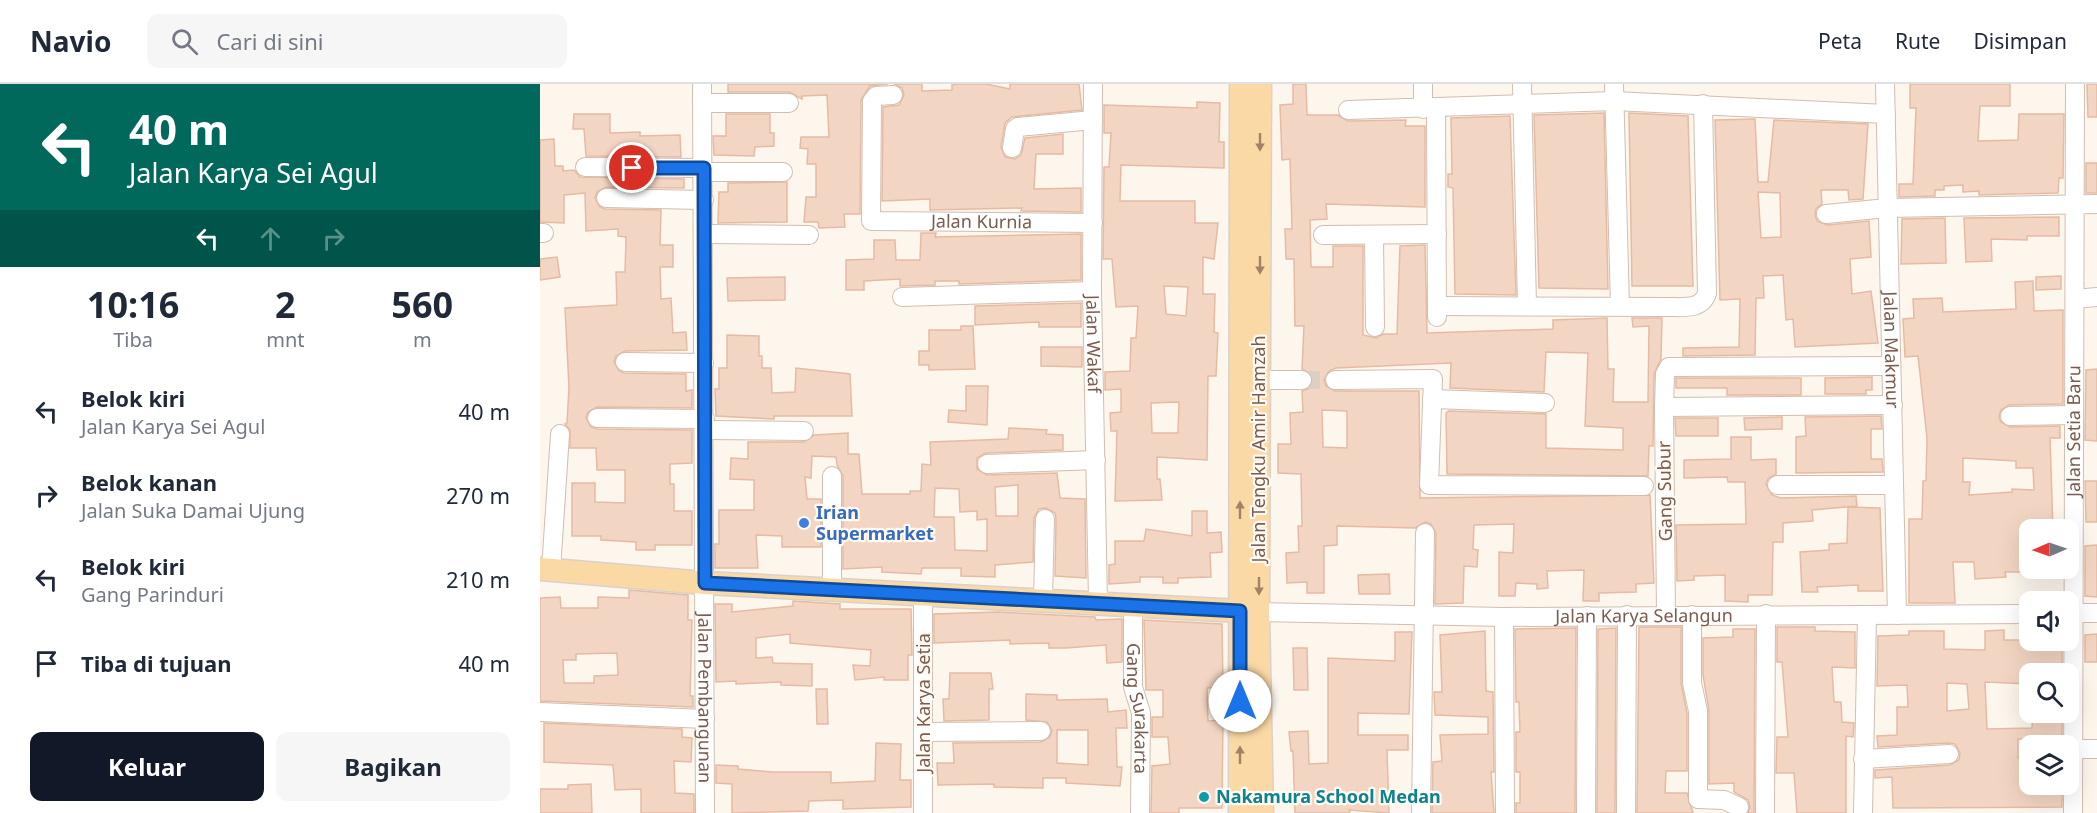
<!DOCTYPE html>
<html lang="id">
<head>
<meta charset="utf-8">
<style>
	:root { --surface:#fff; --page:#f6f6f7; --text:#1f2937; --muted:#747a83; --line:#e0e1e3; --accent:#111827 }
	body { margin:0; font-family:"Noto Sans",sans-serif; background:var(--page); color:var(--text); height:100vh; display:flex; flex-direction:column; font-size:22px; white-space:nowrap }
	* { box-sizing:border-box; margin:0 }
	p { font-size:20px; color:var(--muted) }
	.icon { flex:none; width:33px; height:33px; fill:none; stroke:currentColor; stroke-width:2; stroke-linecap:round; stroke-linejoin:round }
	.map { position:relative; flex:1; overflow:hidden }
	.side { display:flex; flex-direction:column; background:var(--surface); width:540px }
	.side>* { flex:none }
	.hud { background:#00695c; color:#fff; overflow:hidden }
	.needle { width:39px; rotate:268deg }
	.fabs { position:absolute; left:1479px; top:435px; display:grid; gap:12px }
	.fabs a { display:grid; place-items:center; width:60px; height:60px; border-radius:12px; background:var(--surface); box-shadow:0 6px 24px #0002; font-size:30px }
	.pin { position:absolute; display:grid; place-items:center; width:51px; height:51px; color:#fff; margin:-26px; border:3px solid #fff; border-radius:50%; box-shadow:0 2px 6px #0007 }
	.me { position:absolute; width:66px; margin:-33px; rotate:0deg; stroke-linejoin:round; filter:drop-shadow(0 0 4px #0008) }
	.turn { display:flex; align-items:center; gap:21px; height:126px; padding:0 30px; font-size:27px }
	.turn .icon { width:78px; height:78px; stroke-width:2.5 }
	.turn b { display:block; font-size:42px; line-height:51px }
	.lanes { display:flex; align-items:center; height:57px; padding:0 30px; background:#0003; justify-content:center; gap:30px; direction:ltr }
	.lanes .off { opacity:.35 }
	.eta { display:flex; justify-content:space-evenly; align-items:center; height:102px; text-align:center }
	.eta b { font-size:36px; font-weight:700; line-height:42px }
	.action { display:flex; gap:12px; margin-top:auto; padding:12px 30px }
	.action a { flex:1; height:69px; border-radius:12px; background:var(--accent); color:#fff; font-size:24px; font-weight:700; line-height:69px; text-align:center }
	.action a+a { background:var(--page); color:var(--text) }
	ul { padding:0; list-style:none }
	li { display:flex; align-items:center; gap:18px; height:84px; padding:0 30px }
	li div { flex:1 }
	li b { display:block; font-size:22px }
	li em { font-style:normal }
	header { display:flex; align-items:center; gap:36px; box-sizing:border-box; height:84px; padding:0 30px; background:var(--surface); border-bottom:2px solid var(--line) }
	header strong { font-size:28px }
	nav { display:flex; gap:33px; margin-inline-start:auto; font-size:21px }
	.search { width:420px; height:54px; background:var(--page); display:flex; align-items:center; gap:15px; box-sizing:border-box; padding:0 21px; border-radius:12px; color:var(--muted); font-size:22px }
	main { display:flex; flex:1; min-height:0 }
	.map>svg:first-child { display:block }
</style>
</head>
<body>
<header>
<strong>Navio</strong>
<div class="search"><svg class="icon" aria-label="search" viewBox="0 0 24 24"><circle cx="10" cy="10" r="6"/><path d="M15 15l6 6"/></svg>Cari di sini</div>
<nav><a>Peta</a><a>Rute</a><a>Disimpan</a></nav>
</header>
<main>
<section class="side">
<div class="hud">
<div class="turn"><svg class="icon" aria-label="left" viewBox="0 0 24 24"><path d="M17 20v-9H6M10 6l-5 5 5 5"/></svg><div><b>40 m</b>Jalan Karya Sei Agul</div></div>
<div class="lanes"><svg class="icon" aria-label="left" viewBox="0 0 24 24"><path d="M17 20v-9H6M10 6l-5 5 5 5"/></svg><svg class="icon off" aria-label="ahead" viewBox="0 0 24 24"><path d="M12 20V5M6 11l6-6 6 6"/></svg><svg class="icon off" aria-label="right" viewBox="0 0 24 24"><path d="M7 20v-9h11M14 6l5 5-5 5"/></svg></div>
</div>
<div class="eta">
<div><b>10:16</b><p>Tiba</p></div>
<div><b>2</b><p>mnt</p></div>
<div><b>560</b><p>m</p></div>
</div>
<ul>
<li><svg class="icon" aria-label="left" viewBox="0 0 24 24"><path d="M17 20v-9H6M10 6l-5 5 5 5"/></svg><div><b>Belok kiri</b><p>Jalan Karya Sei Agul</p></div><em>40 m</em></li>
<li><svg class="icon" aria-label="right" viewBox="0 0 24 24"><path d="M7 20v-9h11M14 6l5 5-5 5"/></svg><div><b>Belok kanan</b><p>Jalan Suka Damai Ujung</p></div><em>270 m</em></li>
<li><svg class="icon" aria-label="left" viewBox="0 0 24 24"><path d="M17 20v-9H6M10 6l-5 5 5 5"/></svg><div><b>Belok kiri</b><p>Gang Parinduri</p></div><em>210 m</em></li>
<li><svg class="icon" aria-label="arrive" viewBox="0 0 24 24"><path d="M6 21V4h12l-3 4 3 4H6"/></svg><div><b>Tiba di tujuan</b></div><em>40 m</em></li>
</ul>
<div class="action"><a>Keluar</a><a>Bagikan</a></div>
</section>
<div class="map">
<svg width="1557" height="729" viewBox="0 0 1557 729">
	<rect width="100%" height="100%" fill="#fdf6ec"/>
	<!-- building -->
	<g fill="#f3d5c3" stroke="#e6bba3" stroke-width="1.5" fill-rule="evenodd">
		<path d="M188,0h160l-18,2 -9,14 -1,114h-16l1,13 -26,1 -1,-6h-14l2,-25h10v-33h-9l1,-15 -8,-1 1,-11h28l-2,-42 -25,1v3l-13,-7h-61z"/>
		<path d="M354,0h28v7l30,-1v-5l6,-1h28l24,5v-5h69l3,26 -70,7 -7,6 -4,24 4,10 10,2 6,-4 4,-17 38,-4v20h-27l-2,35 47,-1v24l-60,-1 1,-3 -92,2v-11l-48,2 1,-94 16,-2 5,-10 -2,-7z"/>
		<path d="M753,0h13l1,31h31l10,6 58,-1 -1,6h20v81l-99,-3 1,15 -17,1 1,47h22v-21h30v89l13,3 7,-4h14l3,-88 25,-1 2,88 126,-4v-9l54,-2 1,51h6l-1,33h35l1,-76 -16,1 -1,-9h30l-1,41 -7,15 -1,72h-4l-1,30 -201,-2 -1,-61 3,-2 97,3v34l77,2v-22l-38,-2 3,-73 -42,-1 -2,40 -94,-4 1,-25 -115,5 -7,3 -5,9 2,6 9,5h84l1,107 230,-3 4,88 -18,1v8l-37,1v8h-16l1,-31 -37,1 1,17 -11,1v-5l-21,-1 -1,13h-16v-44l14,1 1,-29 -40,1 -1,24 5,1 -1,17 -13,-1 -1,37 -28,1 1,-71 -5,-9 -6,-2 -10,6 -78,-2v19l-13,1v47h-17v-11l-20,1 -1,-30 13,-1 -1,-26h4l-1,-52 -23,-1v-29h13l-1,-31 13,-1 -1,-21 6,-2 5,-8 -2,-7 -9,-5 2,-43h-9l-1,-67h-8l-1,-30h7l-2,-70 -8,1 -2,-55 13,-1zM782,326l25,1v37l-24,-1z"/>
		<path d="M1370,0h100v22h-30l-2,35 40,-1 1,-26h45l-1,64h-4l-1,15 -79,2v-4l-16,1v-7l-19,1v4h-9v6l-36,1v-13h14l3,-76h-6z"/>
		<path d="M1547,0h10v33h-9z"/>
		<path d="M657,18l23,1 -1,39h5v26l-103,-3 -1,36h75v22h23l-4,36 -11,-2v37h12l-1,38 4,1 -2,43h-8l-1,84 -50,-3v22h3l2,21 -47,1 2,-70h-6l-1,-18 11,-1v-23l-16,1v-18l25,-1 1,-33h5l2,-32 -22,1 -4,-48h-9l1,-92h5l2,-34h-7v-28l93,3zM624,202l24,1 -2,29 -20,-2zM639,318l-1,31h-26l-1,-30z"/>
		<path d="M1064,29l4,176 -69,-1 -5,-173z"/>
		<path d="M1089,29l59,3 5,170h-61z"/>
		<path d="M34,30h36v19l30,-1v4l40,-1 1,22 -95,-1 -2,-27h-11z"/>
		<path d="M186,30h44v19h4v13l-19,1 -1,9 -40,-1 -1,-19h13z"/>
		<path d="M970,32l6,179 -61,-1 -2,-106 -5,-1v-13h4l-1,-56z"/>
		<path d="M1215,35l3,63h10l6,-62 94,4 -5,75 -14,1 -1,-10h-27l1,14 -6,5 -1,6 2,6 10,4 42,-4 2,36 -21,2 2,35 19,-3 7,52 -83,4 -2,-28 -7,1 -3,-45 -20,1 1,22h-8l-1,57 -72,1v-8l56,-1 1,-48 -20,1 -5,-180zM1218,108l22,1 1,44 -20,1z"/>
		<path d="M14,55l1,27h8v5l11,-1 6,7 104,2v9l-78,-1 -9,5 -2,6 5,9 5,2 56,1 -1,35h13v22h-13l1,32 10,-1 2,35 13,-1 1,18 -62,1 -9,5 -2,6 5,9 5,2 62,1v17l6,-1v18l-95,-1 -9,5 -2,6 5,9 6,2 95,1v33l-22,1v20h4v27h18v34h-37v5h-19v-8l-35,-2v-4h-29v-53h23v19l30,1v-33h-28l-1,-22h-26v-18l-5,-6 2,-1 2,-36 -4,-79 52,-3 -1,-33h9l1,-35 -8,-1v-7l-32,2 -1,-38 -21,2v28l-24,-1v-82z"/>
		<rect x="1546" y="79" width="11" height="30"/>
		<path d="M247,98v40l-69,1 1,-31h9v-9z"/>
		<path d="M1519,133v19h-32v4l-36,-1 1,22 -26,1 -2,-44z"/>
		<path d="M1405,134l1,45 -45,1 1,-45z"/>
		<path d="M381,149h15l-1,4 146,-3v46l-122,4v-3h-24v4l-35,1v-7l-36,2v9h-18v-30l28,-1v-19h21l1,20h24z"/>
		<path d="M17,173l3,20 -20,3v-21z"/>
		<path d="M1521,192v13l-25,1v-13z"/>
		<path d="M245,193v23l-57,1 -1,-23z"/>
		<path d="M1493,197l1,30 29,-1v94l-54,1 -8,5 -2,7 2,5 9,5 50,-1v12h-10l3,92h-23v42h-25l1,5 -31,2 -1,-17h-21l2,41h-46v-84h13l1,-38h3l1,-43 -9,-82 -13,1 -2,-38 11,-1 -1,-19 29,-1 1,14 73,-3 -1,-27zM1423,374l53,3v7h17l1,22 -22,-1v3l-43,3 1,-13h-7z"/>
		<path d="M541,219v24h-42v-5l-64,3v-19z"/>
		<path d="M421,242h12l2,43 -46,1v-5h-10v-14h10v-21h32z"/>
		<path d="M187,251l32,1v20h3v12h9l1,25 23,-1 1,-24 54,6 2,42h-78v3l-58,-3 -1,-27h4v-21h8z"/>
		<path d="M501,263h41v20l-41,-1z"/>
		<path d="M1557,285v72l-12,-1 1,-70z"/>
		<path d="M1332,293v13h-6v4h-41v-16z"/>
		<path d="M1136,294h125v17h-74v-7h-51z"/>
		<path d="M426,302h22l-1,39 -39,-3 1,-12 17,1z"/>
		<path d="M1341,332l1,13h-11v30h11l1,13 -87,1v-36l10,-1 -1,-19z"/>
		<path d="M1242,333v12l-37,1 -1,-12z"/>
		<path d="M1135,334h43v18h-42z"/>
		<path d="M469,344l38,2 -1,4 17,1v15l-77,3 -9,5v11l10,6 70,-2 3,25 25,1 1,79 -31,-2 1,-57 -1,-6 -9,-5 -7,1 -5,9 -1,44 -38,3v12l-34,-1v-8h-39l-1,6 -39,-2v-5l-39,2v-93l-6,-11 -1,-8 -24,-1 -1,22 -6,-1 2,22h14v48h-39v-11l-26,-1 2,33h-43v-24h4v-34h35v-30l-24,-1 1,-21 17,1v-17h56l10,-7 34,-2v21h11l3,40h48v-3h11l1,-27 9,1 -1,-23 78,-3zM478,401v31h-22l-1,-29zM395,404l24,1 1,23 17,-1v9l10,-1v32l-32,-1 -1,-33h-20z"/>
		<path d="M1191,353h20v23l25,-1v15l-8,5 -2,5 6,11 9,3 75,-2 1,10 -45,4 1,11 -30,2v19h-10l-1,53h-24v7l-23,-1v-26l-31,1v4l-17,1 -1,-56 70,-1 -1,-42h-17l-1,-5 -43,1v-18l47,-1z"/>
		<path d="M1545,397h12v41h-11z"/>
		<path d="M1308,423l32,1 3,83h-25v-6l-41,2 1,5h-16l-2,-40 29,-2v-6l18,-1z"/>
		<path d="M652,427h15v22l14,-1 1,20 -12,1 1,24 -33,1v5h-15v-6h-23v5l-31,2v-19l6,-1v-23h29l2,-12 46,7z"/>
		<path d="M1557,461v52l-12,-1v-50z"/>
		<path d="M849,490l1,20h-31l-1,-19z"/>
		<path d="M89,506l59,5v25h4l-2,76h3v11l-153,-6v-103l20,-1 1,11h37v-11l31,1zM77,569l1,22 -24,1v7h-30l-1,-23h13v-6z"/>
		<path d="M253,517l47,3v5h71l1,46h-4v25h-24v-3l-29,3 -2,-15 17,1 1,-16 -81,-7v-9l-34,4v20l16,-1 1,6 39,1v22l-31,-1v-3l-45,2v-3l-20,1 -1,-78h17v8l61,-6z"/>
		<path d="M457,528l98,5 1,3 26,-1v43l-15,1 -1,-18 -40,3h-17v-5l-39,1v-4l-76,3v-29z"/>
		<path d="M604,536l78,4 1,63 -16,1 1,33 15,-1 -1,88h-43v5h-28l1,-47 18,-2 -2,-27h-16v-20h11v-27h-17z"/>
		<path d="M1099,543h42v56l6,30v58h-21l-1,22h22l6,20h-56z"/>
		<path d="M1237,543h38v4l40,1v36l-23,-1 2,35h7l1,20 12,1 -1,14 -7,-1v77h-49l-3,-40h-18l1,-36h11l-6,-75h-5z"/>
		<path d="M1036,544l-1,185h-59v-10h4v-31h-4v-40h4l-1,-30h-3l-1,-73z"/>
		<path d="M1076,544l-1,185h-18l1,-184z"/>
		<path d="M1193,545h22l-1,184h-6l2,-6 -2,-7 -14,-8v-9l-25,1v-73l-6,-36v-37l30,-1z"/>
		<path d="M1464,546v10h58v34h-32v10l-45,-2 2,47 45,-1 1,-16 29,1v25l-44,1v19h12v30l32,1v18l-169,1 -1,-31 -17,1v-8l75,-5 9,-5 1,-7 -5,-9 -7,-1 -70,4 -1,-11 20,-1v-28h11l-1,-22 -30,1 1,-50 31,-1v-4h35v18l41,1v-19zM1407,599l20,1 2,25 -22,2z"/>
		<path d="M945,547l1,60 7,1 1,80h-3l3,41h-62l1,-51 9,-1 -2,-26 48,-1v-17l-53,-2 -1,-23h8l-2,-57z"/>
		<path d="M855,548h17l-3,82 -51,-1v22h50v15h-21l2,63 -40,-3 1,3h-55l-2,-62h-2l-2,-19 19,-1 1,33 19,-1v-105l67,3z"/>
		<path d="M1557,550v28h-12v-27z"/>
		<path d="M753,564h14l1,42h-14z"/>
		<path d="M410,589h41l2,16h-4v31l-45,1 -1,-22h6z"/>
		<path d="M276,605h11l1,35h-11z"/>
		<path d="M486,610l31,1v5l50,-1 1,13 18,-2 1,18h-11l1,39h5l-2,19 -54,-3v-5h-23v10l-49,-1v-3l-56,1 -1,-22h17l-1,-20 88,-1 9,-5 2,-7 -5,-8 -21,-2zM517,646h31v35l-31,-2z"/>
		<path d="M4,639l138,6v8l10,1 -1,24 -17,-1 1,32 19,1v19h-53v-24l-26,1 -2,-25 -69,-3z"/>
		<path d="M336,659l25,1 -1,36h11v27l-68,2v-9l-34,1 -1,10 -76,2v-29l-16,-1v-18l22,1v3l34,3h59v11l44,-2z"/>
		<path d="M51,700l1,29h-52v-24h28v-4z"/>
	</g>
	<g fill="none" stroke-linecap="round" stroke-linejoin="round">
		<!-- minor-tunnel -->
		<path stroke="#dcd0c4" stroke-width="18" stroke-dasharray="18 9" stroke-linecap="butt" d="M762,296h33"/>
		<!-- minor casing -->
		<g stroke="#d1beb0" stroke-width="20">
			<g id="minor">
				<path id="s1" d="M162,0l3,729"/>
				<path id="s2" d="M553,0l-1,207 6,311"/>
				<path d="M883,0v25"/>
				<path d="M982,0l5,221"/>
				<path d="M1074,0l6,222"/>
				<path id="s3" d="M1345,0l12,531"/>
				<path id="s4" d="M353,11l-17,1 -4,5 -1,120 222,2"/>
				<path d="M162,19h87"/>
				<path d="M896,24l1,209"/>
				<path d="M808,26l266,-9 272,13"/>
				<path d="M472,64l3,-19 3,-2 75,-7"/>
				<path d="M45,83l119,1"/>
				<path d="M164,88h79"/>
				<path d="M66,114l98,2"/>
				<path d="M1286,130l61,-6 210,-4"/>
				<path d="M0,149h4"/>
				<path d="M164,150l105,1"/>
				<path d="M783,151l114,-1"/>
				<path d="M834,151l1,92"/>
				<path d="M362,213l190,-6"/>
				<path d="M1535,215l22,-2"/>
				<path d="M897,222l231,1c15,0 34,3 39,-14l-4,-189"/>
				<path d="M85,278l79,1"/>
				<path d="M720,296h42"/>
				<path d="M795,296l98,-1 -4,106 215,1"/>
				<path d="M892,315l113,4"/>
				<path d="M1124,323l229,-2"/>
				<path d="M1470,332l63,-1"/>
				<path d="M57,334l108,1"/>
				<path d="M165,346l99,1"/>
				<path d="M447,380l109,-4"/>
				<path d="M292,392v114"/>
				<path d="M1237,401h117"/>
				<path d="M11,486l9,-136"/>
				<path d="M503,515l2,-80"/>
				<path id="s5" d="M593,520v83l8,26 -1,100"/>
				<path id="s6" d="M718,528l246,5 526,-3"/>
				<path d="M1528,529h29"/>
				<path d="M1126,531l-2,-208 1,-33 4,-7 222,-1"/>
				<path d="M1152,531v68l6,28v88"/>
				<path d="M964,533l1,196"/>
				<path d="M0,628l165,7"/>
				<path d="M384,648l117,-1"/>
				<path d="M1533,665h24"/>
				<path d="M1323,675l86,-5"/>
				<path d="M1158,715l26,1 15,7"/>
				<path d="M383,729v-219"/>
				<path d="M881,729l4,-280"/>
				<path d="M1046,729l1,-197"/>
				<path d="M1086,729l1,-198"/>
				<path d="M1225,729l1,-199"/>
				<path d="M1323,729l4,-198"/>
				<path id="s7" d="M1533,729l2,-729"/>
			</g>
		</g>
		<!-- major casing -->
		<g stroke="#dad1cd" stroke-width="25">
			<g id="major">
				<path d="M720,0l-2,528 4,201"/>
				<path d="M0,485l165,14 535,28"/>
				<path d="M700,729l1,-729"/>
			</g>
		</g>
		<!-- minor -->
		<use href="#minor" stroke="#fff" stroke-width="18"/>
		<!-- major -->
		<use href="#major" stroke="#fbd9a5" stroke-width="22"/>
	</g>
	<!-- one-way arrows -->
	<defs><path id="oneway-solid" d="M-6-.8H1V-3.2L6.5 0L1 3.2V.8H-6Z" transform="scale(1.5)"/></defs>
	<g fill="#a18267">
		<use href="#oneway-solid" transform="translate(720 58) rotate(90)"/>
		<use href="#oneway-solid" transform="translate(720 181) rotate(90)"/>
		<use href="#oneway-solid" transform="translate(700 426) rotate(-90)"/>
		<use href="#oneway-solid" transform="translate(719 502) rotate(90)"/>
		<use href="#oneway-solid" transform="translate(700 671) rotate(-90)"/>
	</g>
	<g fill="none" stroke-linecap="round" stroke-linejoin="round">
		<!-- route casing -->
		<g stroke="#114b97" stroke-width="15">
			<path id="route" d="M92,84h72l1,415 535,28v90"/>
		</g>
		<!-- route -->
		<use href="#route" stroke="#1a73e8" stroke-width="10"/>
	</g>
	<!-- markers -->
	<circle fill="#3f7fe0" stroke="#fffaf3" stroke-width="2" cx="264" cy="439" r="6"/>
	<circle fill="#0f9aa8" stroke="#fffaf3" stroke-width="2" cx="664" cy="713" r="6"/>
	<g text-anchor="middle" stroke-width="4.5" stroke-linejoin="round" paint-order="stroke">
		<!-- street labels -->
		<g font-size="18" fill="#7a5c4d" stroke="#fffaf3">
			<text dy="6" stroke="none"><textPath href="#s4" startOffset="254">Jalan Kurnia</textPath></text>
			<text dy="6" stroke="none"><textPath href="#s2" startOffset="260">Jalan Wakaf</textPath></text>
			<text dy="6" stroke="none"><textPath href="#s3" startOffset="266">Jalan Makmur</textPath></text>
			<text dy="6" stroke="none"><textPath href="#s7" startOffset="382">Jalan Setia Baru</textPath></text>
			<text transform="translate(719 365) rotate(-90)" y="6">Jalan Tengku Amir Hamzah</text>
			<text transform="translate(1125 407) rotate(-91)" y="6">Gang Subur</text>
			<text dy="6" stroke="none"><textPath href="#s6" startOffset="386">Jalan Karya Selangun</textPath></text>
			<text dy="6" stroke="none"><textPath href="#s1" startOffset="614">Jalan Pembangunan</textPath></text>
			<text transform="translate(384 619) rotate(-90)" y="6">Jalan Karya Setia</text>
			<text dy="6" stroke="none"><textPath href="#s5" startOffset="105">Gang Surakarta</textPath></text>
		</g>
		<!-- shop labels -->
		<g font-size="18" font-weight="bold" fill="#366cbe" stroke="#fffaf3" text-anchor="start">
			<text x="276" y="435">Irian<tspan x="276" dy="21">Supermarket</tspan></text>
		</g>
		<!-- culture labels -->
		<g font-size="18" font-weight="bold" fill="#0d838f" stroke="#fffaf3" text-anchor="start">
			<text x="676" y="719">Nakamura School Medan</text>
		</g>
	</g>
</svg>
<div class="fabs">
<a><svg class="needle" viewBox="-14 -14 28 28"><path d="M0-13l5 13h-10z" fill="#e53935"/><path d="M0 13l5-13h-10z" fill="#747a83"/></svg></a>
<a><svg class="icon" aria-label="sound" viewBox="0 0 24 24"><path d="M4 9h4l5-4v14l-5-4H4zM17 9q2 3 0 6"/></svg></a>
<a><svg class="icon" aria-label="search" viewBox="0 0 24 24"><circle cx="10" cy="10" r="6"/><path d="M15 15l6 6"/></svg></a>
<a><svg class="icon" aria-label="layers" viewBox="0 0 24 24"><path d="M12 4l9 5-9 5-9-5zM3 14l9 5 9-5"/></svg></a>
</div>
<div class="pin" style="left:92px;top:84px;background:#d93025"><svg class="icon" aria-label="arrive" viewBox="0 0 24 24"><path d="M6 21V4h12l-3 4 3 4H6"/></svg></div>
<svg class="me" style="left:700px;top:617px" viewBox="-20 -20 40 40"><circle r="19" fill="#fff"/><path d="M0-13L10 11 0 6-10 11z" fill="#1a73e8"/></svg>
</div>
</main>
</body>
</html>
